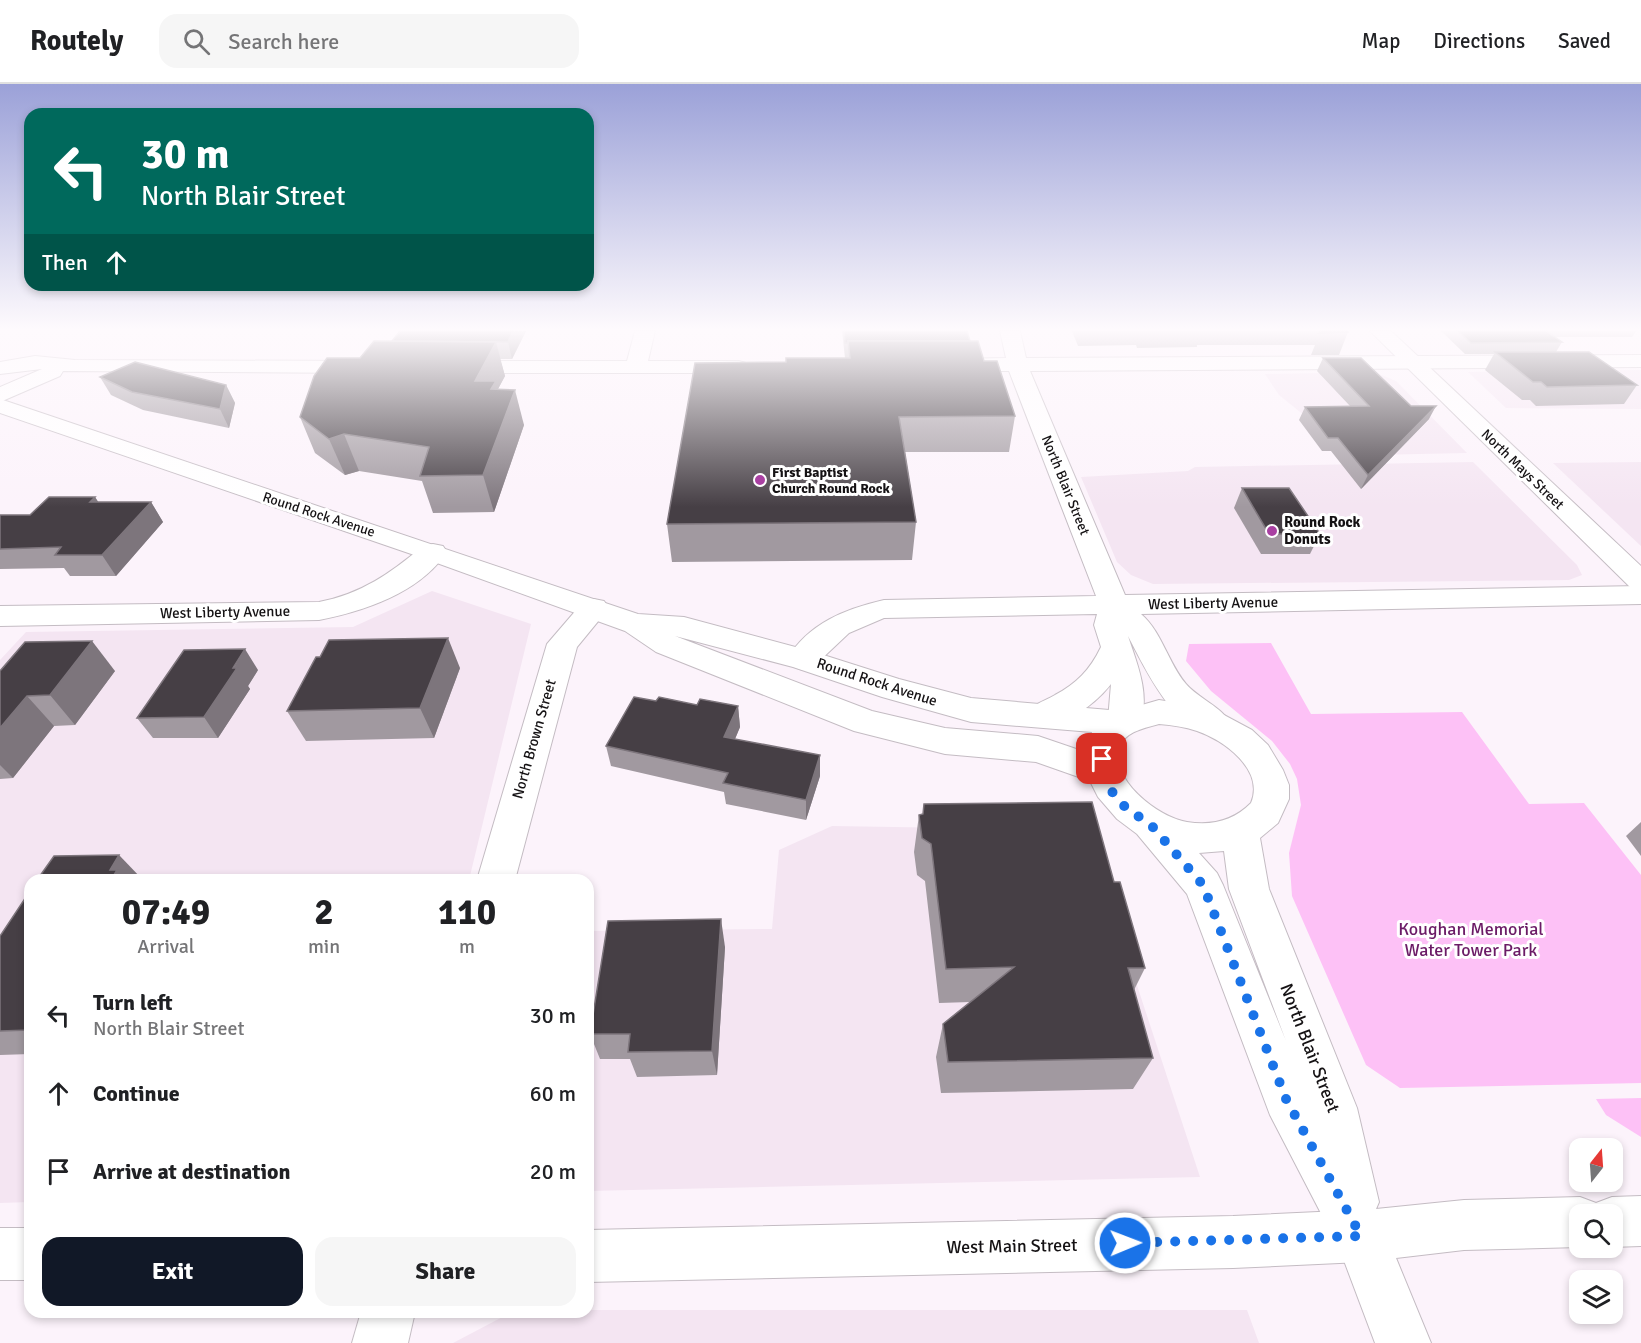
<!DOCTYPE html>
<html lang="en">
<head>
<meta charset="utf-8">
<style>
	:root { --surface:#fff; --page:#f6f6f6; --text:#202124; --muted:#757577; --line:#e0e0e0; --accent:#111827 }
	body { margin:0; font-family:Signika,sans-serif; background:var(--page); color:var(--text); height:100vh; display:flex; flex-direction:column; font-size:22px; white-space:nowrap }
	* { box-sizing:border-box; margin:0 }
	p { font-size:20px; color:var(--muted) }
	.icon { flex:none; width:33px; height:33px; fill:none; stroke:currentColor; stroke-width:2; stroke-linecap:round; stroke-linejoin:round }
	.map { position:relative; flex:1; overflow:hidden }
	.sheet { position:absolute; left:24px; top:790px; width:570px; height:444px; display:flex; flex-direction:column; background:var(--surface); border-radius:18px; box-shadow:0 3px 9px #0003 }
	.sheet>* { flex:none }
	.hud { position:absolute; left:24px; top:24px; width:570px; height:183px; border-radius:18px; box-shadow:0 3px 9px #0003; background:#00695c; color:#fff; overflow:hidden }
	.needle { width:39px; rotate:17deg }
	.controls { position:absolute; left:1569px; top:1054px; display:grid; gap:12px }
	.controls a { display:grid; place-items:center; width:54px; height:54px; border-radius:12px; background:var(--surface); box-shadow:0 3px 9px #0003; font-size:30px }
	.pin { position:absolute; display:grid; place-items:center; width:51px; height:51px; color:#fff; margin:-26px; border-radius:12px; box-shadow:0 3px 9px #0006 }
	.me { position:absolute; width:66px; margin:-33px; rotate:89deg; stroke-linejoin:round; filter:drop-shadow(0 0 4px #0008) }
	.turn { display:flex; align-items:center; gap:21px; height:126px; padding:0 18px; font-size:27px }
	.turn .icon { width:78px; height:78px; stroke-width:2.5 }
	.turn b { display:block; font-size:42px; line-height:51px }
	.then { display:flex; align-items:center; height:57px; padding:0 18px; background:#0003; gap:12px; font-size:22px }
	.eta { display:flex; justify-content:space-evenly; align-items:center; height:102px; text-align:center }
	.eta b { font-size:36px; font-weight:700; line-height:42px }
	.action { display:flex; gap:12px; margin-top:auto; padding:12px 18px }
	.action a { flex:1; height:69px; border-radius:18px; background:var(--accent); color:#fff; font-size:24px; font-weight:700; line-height:69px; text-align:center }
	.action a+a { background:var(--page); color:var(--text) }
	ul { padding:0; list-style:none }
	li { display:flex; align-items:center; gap:18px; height:78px; padding:0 18px }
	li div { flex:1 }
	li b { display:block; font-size:22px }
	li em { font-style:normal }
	header { display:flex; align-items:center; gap:36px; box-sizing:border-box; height:84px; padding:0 30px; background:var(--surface); border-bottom:2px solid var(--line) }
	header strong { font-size:28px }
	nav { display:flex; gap:33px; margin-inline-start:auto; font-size:21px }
	.search { width:420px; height:54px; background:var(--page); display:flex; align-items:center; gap:15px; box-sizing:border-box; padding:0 21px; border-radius:18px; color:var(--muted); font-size:22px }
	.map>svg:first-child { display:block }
</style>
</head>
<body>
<header>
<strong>Routely</strong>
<div class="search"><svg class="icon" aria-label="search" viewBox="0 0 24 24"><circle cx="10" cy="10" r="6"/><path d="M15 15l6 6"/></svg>Search here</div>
<nav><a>Map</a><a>Directions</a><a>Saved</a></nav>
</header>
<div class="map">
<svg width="1641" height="1259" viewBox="0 0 1641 1259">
	<rect width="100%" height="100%" fill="#fcf3fb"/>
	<!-- built -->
	<g fill="#f4e5f2">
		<path d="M1641,286v39l-135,-1 -38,-36z"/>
		<path d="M1374,288l22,9 71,72 -95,2 -67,-39 -26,-21 -14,-21z"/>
		<path d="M1473,378l104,103 5,10 -13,5 -416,4 -22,-9 -14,-13 -36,-85 107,-6 7,-4z"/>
		<path d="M1641,378v84l-88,-83z"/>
		<path d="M432,507l99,33 -62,256h-439v322l-30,1v-543l26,-28 327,-5z"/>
		<path d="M832,742l254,4 114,347 -612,14v-260l184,-2 7,-79z"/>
		<path d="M588,1226h659l12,33h-806l57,-30 78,-1z"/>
	</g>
	<!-- green -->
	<g fill="#fdc1f6">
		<path d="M1271,559l40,71 151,-2 67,92 55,-1 57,72v208l-241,5 -34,-23 -74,-169 -3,-43 12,-48 -4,-26 -7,-15 -18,-23 -61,-50 -25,-30 3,-17z"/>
		<path d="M1641,1014v39l-35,-22 -10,-16z"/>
	</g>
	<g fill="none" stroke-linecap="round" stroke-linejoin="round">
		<!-- street casing -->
		<g stroke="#c4bcc3" stroke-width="2">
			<g id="street">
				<path d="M635,247h20l-7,30h91l7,2 3,4 -3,4 -7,2h-281l-7,-2 -3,-4 3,-4 7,-2h169z"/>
				<path d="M1000,247h20l6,27 615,-3v12l-611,4 95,224 516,-9v18l-500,10c21,18 27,49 45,70 13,15 35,22 45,40l-5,9c-46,13 -81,-65 -98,-97 9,28 25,64 9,93l-12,3 -12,-3 -5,-9 3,-36c-17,22 -55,50 -83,41l-5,-8c7,-12 20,-15 32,-22 21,-11 35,-25 46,-48l-7,-22 3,-11 -213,4 -35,15 -35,33 -11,4 -11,-4 -5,-7c22,-36 58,-50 97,-59l212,-4 -87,-225h-56l-7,-2 -3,-4 3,-4 7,-2 53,-1z"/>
				<path d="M35,272l40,4 289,1 7,2 3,4 -3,4 -7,2 -301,-2 -3,5 -60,26v-15l42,-18 -42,5v-12z"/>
				<path d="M433,460l10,2 4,6c-28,41 -82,59 -128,68l-319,6v-20l319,-4c42,-8 72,-29 104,-56z"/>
				<path d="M594,515l10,2 5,7 -32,39 -62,233h-38l70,-236 37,-43z"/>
				<path d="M1361,1126l18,8 8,18 -8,18 -18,8 -128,6 -645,14v-52l645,-14z"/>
				<rect x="0" y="1144" width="30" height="52"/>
				<path d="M361,1228h54l-7,31h-56z"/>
			</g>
		</g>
		<!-- secondary casing -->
		<g stroke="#c4bcc3" stroke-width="2">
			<g id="secondary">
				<path d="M1370,247h21l250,235v25l-10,-3z"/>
				<path d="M0,315l638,215 46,3 130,35 85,27 72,19 150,13 38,-11 32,5 33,10 28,15 16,15 15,25 6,15v14l-11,24 -18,15 9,51 88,219 22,94 -3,7 88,-9 116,-3 16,6 16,-6 29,-1v50l-29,1v-32h-32v32l-116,3 -68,8 35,85h-56l-35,-93 -70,-135 -83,-221 -50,-60 -20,-15 -19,-22 -8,-16 -54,-19 -91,-8 -91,-23 -198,-79 -31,-21 -202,-73 -423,-145zM675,552l118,31 89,30 89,25 121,10 -7,20 -47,-16 -93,-8 -73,-17zM1159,640c13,1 26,3 38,7 27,9 68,39 54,72 -18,18 -39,23 -64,19 -28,-4 -80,-44 -67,-76 6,-15 26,-18 39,-22zM1224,767l5,38 57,152 -63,-156 -6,-12 -18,-20z"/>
			</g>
		</g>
		<!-- street -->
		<use href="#street" fill="#fff" fill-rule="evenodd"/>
		<!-- secondary -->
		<use href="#secondary" fill="#fff" fill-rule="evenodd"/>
	</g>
	<!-- wall -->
	<g fill="#a199a0">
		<path d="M526,247l-14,28h-12l5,17 -7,13 26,36 -30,87 -61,1 -11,-32 -63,-10 -14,4 -30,-22 -15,-36 60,-59z"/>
		<path d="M842,247h125l3,10 14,20 31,55 -6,36h-104l11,70 -4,38 -240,2 -5,-38 119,-162 59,-4z"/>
		<path d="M1072,247h275l1,1 -9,23h-28l4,-10h-118v2l-60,1 -1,-3 -58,1z"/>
		<path d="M1441,247h195l-4,6h-78l8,5 -6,10 81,33 -13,19 -88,2 -6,-6h-8l-37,-30 9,-16h-29z"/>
		<path d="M1323,274l88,48 18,13 -68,70 -30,-38h-9l-23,-31 6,-13 45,-1 -33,-35z"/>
		<path d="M100,293l126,8 9,18 -6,25 -86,-18 -32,-15z"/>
		<path d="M1242,404l78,46 -10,20h-49l-27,-46z"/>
		<path d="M95,413l3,5h53l12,20 -47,54h-46l-6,-8 -64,1v-54h30z"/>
		<path d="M460,584l-26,70 -128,3 -19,-30z"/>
		<path d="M258,586l-10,16 2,3 -32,49h-65l-16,-20z"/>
		<path d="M0,587h115l-40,54 -21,1 -41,52 -13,1z"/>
		<path d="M656,617l41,4 41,1 2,21 -5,12 85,37 -14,44 -80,-16 -2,-12 -113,-26 -5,-20z"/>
		<path d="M924,720l190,78 31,86 -11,22 19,68 -20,31 -192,4 -5,-36 7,-33 27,-22 -31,1 -14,-122 -8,-6 -3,-23 5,-37 4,-1z"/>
		<path d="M1641,738v34l-15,-20z"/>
		<path d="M30,807v163l-30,1v-119z"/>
		<path d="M725,863l-8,128 -80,2 -7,-18h-30l-10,-25z"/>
	</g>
	<!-- shaded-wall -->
	<g fill="#7d757c">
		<path d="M513,247h13l-14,28 -4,-17z"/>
		<path d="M496,258l9,34 -7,13 7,27 -30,-35z"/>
		<path d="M226,301l9,18 -6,25 -9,-19z"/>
		<path d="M515,306l9,35 -30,87 -11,-37z"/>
		<path d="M1436,322l-7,13 -68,70 7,-14z"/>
		<path d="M344,350l15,37 -14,4 -16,-36z"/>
		<path d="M95,413l13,20 -18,-15z"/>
		<path d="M151,418l12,20 -47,54 -14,-21z"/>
		<path d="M448,554l12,30 -26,70 -14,-30z"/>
		<path d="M92,557l23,30 -40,54 -25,-30z"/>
		<path d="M245,565l13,21 -10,16 2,3 -32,49 -14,-21z"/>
		<path d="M27,612l27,30 -41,52 -13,-13v-37z"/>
		<path d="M738,622l2,21 -13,31 -3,-21z"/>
		<path d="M820,671v21l-14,44v-20z"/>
		<path d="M119,771l24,25h-32l-1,-10z"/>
		<path d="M721,835l4,28 -8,128 -5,-24z"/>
	</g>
	<!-- building -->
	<g fill="#463f45" stroke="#7d757c" stroke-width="1.5">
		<path d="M400,247h113l-5,11 -116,-1z"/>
		<path d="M844,247h123l3,10h-122v2h-3z"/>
		<path d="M1321,247h26l1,1 -29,1z"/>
		<path d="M1458,247h88l16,11 -91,1z"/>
		<path d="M374,257l122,1 -21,39h21l-5,8 24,1 -32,85 -63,1 9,-29 -85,-13 -15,5 -29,-22 14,-41 13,-18h33z"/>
		<path d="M848,257h130l6,20h13l18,55 -116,1 17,105 -249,2 28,-161 91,-1v-4h64z"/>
		<path d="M1495,268h94l48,33 -90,2 -6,-5h-8z"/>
		<path d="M1323,274h38l50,48h25l-68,69 -30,-37h-10l-23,-31 64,-1z"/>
		<path d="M135,278l91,23 -6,24 -88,-17 -32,-15z"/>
		<path d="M1242,404h47l31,46h-51z"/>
		<path d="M49,413h46l-5,5h61l-49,53h-47l6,-8 -61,2v-34h30z"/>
		<path d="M448,554l-28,70 -133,3 29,-54h4l9,-17z"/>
		<path d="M92,557l-42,54 -23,1 -27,32v-57l25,-29z"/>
		<path d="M245,565l-12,19h4l-33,49 -67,1 47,-68z"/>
		<path d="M634,613l22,4 3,-4 38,8 3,-6 38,7 -14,31 96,18 -14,45 -83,-17 5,-10 -122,-27z"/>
		<path d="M1092,718l22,80h6l25,86h-17l25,90 -205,4 -5,-38 71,-57 -68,2 -15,-125 -9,-6 -3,-23 4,-1 1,-10z"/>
		<path d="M119,771l-9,15h7l-6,10h-74l17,-24z"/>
		<path d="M30,807v139l-30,1v-95z"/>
		<path d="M721,835l-9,132 -84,1 2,-18h-40l18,-113z"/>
	</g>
	<!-- sky -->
	<linearGradient id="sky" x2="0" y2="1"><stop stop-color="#9ba1d8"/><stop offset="0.58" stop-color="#fefafd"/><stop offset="1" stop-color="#fefafd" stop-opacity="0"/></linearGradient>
	<rect width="1641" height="423" fill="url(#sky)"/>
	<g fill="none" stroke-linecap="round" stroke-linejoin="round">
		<!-- route -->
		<path stroke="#1a73e8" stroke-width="10" stroke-dasharray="0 18" d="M1102,675v12l6,16 18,21 25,17 52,60 83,214 75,137 -236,7"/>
	</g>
	<!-- markers -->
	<g fill="#a940a2" stroke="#fff" stroke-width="2">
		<circle cx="760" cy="396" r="6"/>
		<circle cx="1272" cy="447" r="6"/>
	</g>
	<g text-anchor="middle" stroke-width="6" stroke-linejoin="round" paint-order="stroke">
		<!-- far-street labels -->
		<g font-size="14" fill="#151214" stroke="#fff">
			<text transform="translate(1523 385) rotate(44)" y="5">North Mays Street</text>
			<text transform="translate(1066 401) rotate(68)" y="5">North Blair Street</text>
			<text transform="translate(319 430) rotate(18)" y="5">Round Rock Avenue</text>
		</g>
		<!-- far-poi labels -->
		<g font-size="14" font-weight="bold" fill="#151214" stroke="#fff" text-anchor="start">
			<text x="772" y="393">First Baptist<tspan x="772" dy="16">Church Round Rock</tspan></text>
		</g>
		<!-- poi labels -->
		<g font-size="15" font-weight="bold" fill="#151214" stroke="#fff" text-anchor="start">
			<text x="1284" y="443">Round Rock<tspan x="1284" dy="17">Donuts</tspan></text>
		</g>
		<!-- street labels -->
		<g font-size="15" fill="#151214" stroke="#fff">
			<text transform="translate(1213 519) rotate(-1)" y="5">West Liberty Avenue</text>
			<text transform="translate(225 528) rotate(-1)" y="5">West Liberty Avenue</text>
			<text transform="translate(877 598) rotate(18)" y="5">Round Rock Avenue</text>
			<text transform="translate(534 655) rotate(-74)" y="5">North Brown Street</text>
		</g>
		<!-- near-park labels -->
		<g font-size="18" fill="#6b1b66" stroke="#fff">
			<text x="1471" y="851">Koughan Memorial<tspan x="1471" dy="21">Water Tower Park</tspan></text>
		</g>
		<!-- near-street labels -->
		<g font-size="18" fill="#151214" stroke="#fff">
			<text transform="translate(1310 964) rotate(69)" y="6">North Blair Street</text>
			<text transform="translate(1012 1162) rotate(-1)" y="6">West Main Street</text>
		</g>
	</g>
</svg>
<div class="controls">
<a><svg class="needle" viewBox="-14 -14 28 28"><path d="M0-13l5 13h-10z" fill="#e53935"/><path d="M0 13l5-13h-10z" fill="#757577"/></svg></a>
<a><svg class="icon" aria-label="search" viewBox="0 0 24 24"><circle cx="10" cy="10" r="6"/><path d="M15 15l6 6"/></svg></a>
<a><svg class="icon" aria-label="layers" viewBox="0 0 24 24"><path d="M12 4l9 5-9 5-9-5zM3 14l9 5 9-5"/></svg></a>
</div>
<div class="pin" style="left:1102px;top:675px;background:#d93025"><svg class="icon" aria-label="arrive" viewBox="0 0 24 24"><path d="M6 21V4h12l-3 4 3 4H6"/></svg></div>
<svg class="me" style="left:1125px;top:1159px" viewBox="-20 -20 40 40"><circle r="17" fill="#1a73e8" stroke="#fff" stroke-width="3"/><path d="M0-11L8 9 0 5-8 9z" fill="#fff"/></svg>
<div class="hud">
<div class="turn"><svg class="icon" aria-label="left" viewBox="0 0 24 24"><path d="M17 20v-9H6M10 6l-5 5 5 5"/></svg><div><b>30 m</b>North Blair Street</div></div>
<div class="then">Then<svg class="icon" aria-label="ahead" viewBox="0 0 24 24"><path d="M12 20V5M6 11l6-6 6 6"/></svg></div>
</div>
<section class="sheet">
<div class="eta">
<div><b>07:49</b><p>Arrival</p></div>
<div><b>2</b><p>min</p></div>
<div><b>110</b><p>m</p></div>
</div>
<ul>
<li><svg class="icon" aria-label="left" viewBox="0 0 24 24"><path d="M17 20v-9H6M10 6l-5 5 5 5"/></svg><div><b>Turn left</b><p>North Blair Street</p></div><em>30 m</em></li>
<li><svg class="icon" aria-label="ahead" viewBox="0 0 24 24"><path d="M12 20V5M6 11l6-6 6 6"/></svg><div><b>Continue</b></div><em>60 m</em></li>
<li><svg class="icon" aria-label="arrive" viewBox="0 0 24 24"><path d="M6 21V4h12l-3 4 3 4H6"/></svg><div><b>Arrive at destination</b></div><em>20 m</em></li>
</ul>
<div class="action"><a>Exit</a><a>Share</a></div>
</section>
</div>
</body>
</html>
